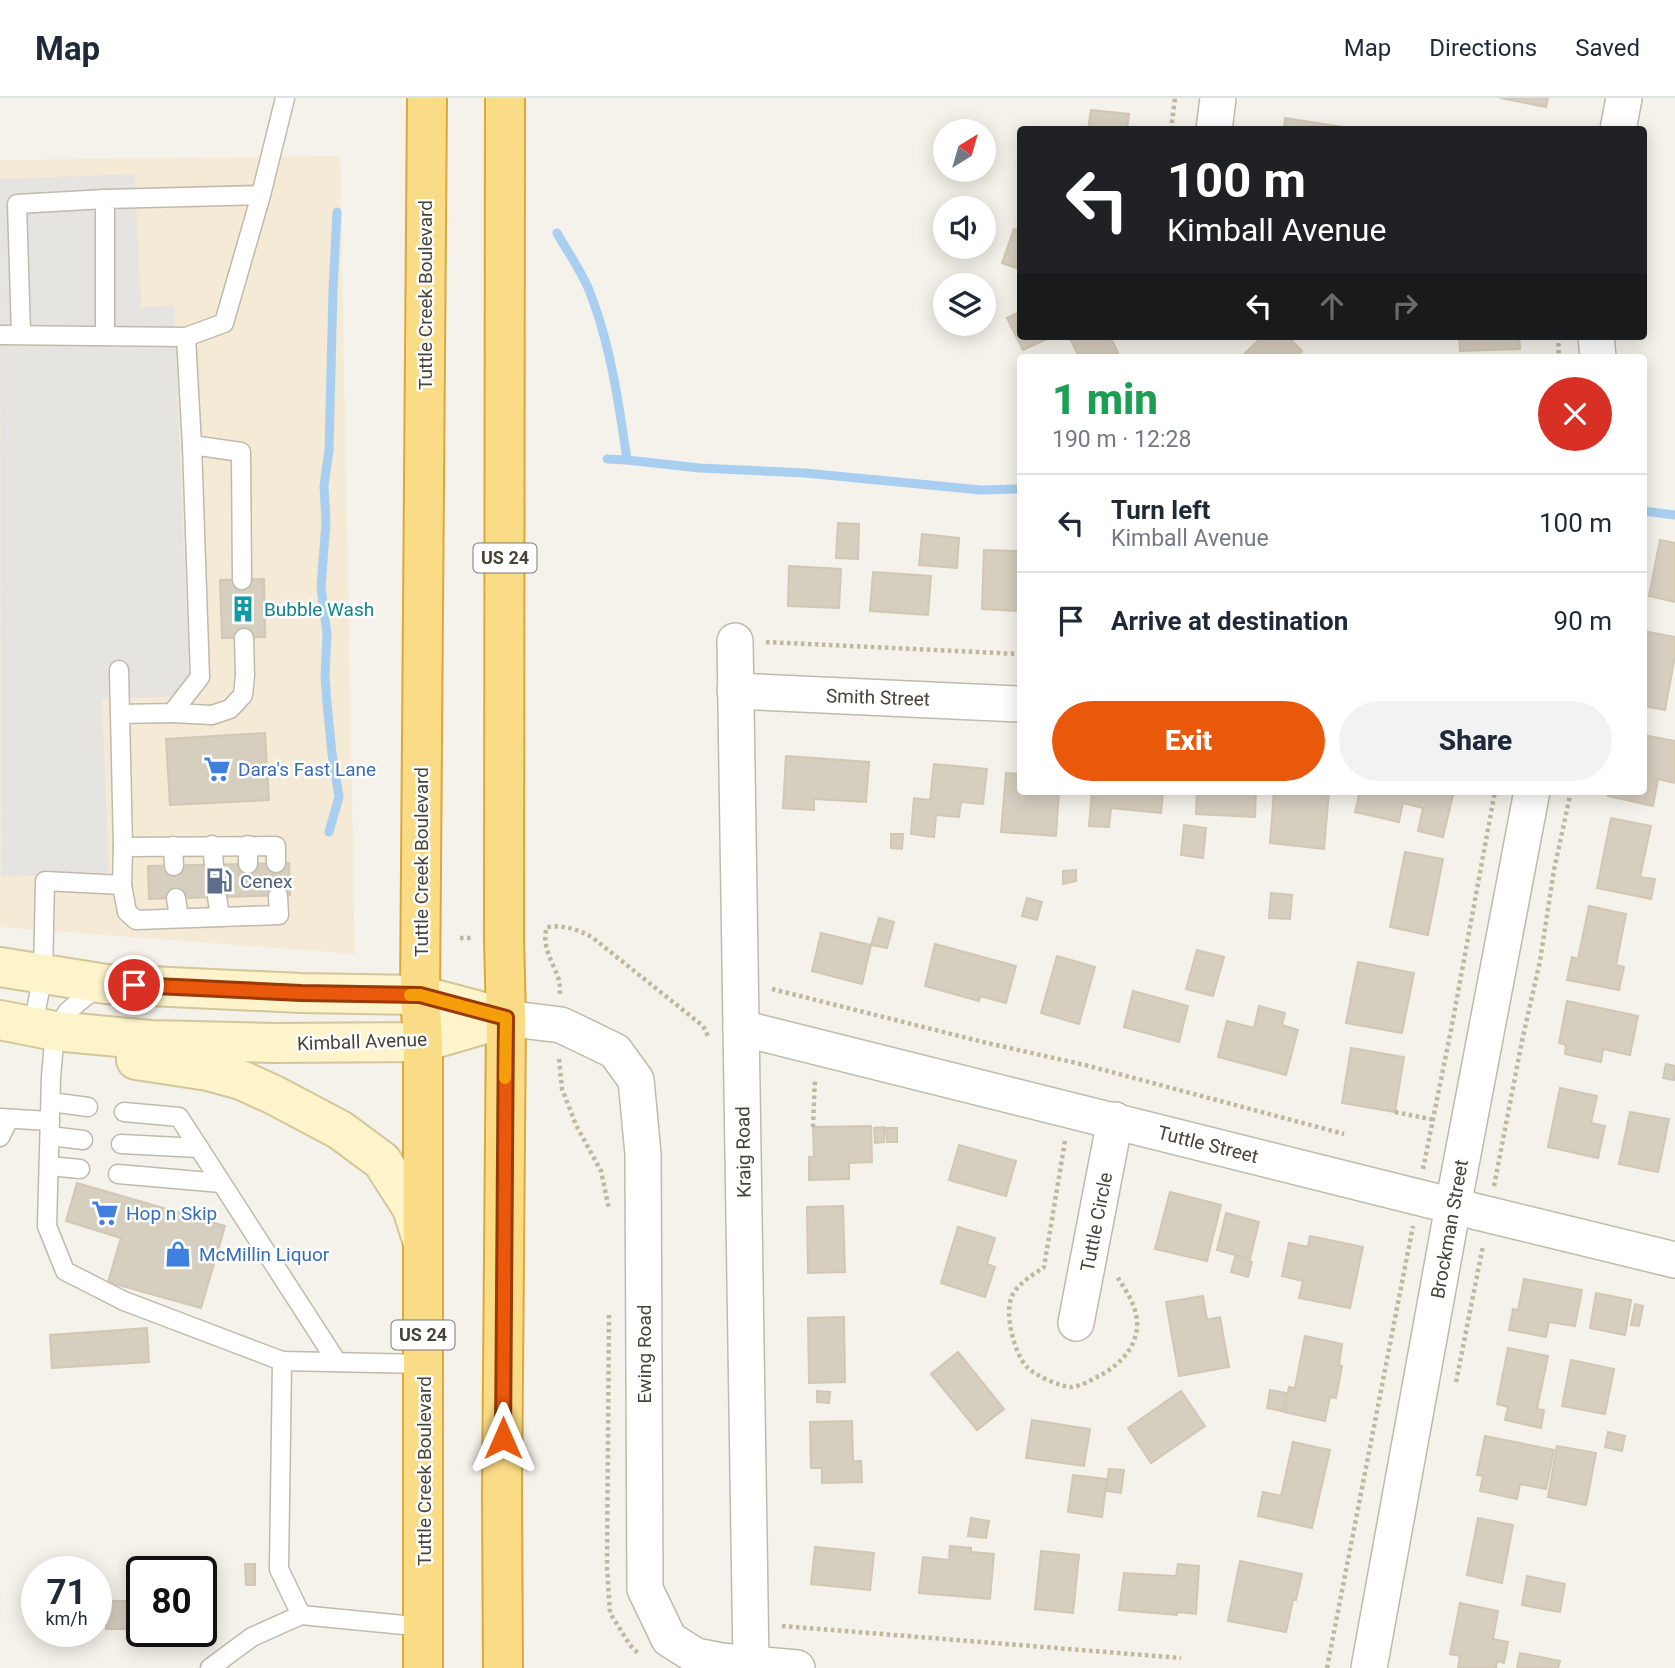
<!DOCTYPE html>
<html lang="en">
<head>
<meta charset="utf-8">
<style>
	:root { --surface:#fff; --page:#f2f2f3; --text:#1f2937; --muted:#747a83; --line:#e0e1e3; --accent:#ea580c }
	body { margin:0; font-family:Roboto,sans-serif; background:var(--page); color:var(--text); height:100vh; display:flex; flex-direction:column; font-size:26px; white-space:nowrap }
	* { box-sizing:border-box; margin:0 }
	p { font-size:23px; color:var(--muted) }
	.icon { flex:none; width:38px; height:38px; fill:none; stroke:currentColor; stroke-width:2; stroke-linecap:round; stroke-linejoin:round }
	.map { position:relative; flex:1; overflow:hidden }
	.side { position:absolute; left:1017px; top:256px; width:630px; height:441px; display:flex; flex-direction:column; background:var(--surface); border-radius:7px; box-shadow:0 4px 18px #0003 }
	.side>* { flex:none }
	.hud { position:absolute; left:1017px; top:28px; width:630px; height:214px; border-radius:7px; box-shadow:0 4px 18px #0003; background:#202124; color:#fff; overflow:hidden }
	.needle { width:46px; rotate:37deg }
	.controls { position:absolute; left:933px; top:21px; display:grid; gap:14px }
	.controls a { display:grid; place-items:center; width:63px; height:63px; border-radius:50%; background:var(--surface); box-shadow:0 4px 18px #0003; font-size:35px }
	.speed { position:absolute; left:21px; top:1458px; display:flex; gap:14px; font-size:35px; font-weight:700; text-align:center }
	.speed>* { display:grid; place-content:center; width:91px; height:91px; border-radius:50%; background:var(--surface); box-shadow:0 4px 18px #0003; line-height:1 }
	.speed small { font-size:18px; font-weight:400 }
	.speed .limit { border:4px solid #111; border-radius:10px; background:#fff; color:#111 }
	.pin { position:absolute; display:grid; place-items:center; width:60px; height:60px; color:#fff; margin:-30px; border:4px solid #fff; border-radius:50%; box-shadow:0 2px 7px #0007 }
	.me { position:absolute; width:77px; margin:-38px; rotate:0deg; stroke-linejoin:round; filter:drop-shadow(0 0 5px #0008) }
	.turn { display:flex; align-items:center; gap:24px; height:147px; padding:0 35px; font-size:32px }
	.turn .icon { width:91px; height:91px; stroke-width:2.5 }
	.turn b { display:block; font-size:49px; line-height:60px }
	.lanes { display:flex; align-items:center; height:66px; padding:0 35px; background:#0003; justify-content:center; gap:35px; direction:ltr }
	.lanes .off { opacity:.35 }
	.round { display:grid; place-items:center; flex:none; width:74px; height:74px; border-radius:37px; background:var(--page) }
	.summary { display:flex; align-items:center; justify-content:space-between; height:119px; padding:0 35px }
	h1 { font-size:42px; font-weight:800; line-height:52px; color:#1e9e55 }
	.primary-button { display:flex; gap:14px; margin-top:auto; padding:14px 35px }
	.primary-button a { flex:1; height:80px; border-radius:42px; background:var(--accent); color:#fff; font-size:28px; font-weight:800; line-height:80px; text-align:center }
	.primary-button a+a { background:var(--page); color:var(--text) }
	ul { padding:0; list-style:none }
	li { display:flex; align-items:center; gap:21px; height:98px; padding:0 35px; border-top:2px solid var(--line) }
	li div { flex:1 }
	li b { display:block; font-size:26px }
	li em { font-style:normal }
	header { display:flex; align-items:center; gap:42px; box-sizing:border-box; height:98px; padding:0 35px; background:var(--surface); border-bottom:2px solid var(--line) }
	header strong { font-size:33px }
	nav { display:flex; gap:38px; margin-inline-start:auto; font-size:24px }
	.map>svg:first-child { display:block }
</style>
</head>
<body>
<header>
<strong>Map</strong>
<nav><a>Map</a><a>Directions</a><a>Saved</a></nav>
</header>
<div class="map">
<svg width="1675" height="1570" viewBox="0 0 1675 1570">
	<rect width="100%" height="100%" fill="#f4f2ea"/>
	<!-- commercial -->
	<path fill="#f5ead6" d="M340,58l15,798 -355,-27v-767z"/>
	<!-- parking -->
	<path fill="#e6e4e1" d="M135,76l6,133 33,-2 16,391 -88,3 7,174 -108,4 -1,-698z"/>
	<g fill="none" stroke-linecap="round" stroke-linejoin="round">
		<!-- stream -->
		<g stroke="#a8cfef" stroke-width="9">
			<path d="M557,135c11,20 26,40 34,62 20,53 28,109 36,165"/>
			<path d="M607,361l20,1 72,8 106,5 176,17 39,-1"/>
			<path d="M1643,413l32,4"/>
			<path d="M329,734l10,-35 -7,-43 -5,-51 -2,-27 2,-42 -6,-47 5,-65 -2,-36 5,-36 4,-160 4,-78"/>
		</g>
	</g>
	<!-- building -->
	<g fill="#d6cebf" stroke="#d1c7b3" stroke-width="2">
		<path d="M1500,0h48l-2,9z"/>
		<path d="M1091,12l38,4 -2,16h-39z"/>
		<path d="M1285,20l58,9v3h-59z"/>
		<path d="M1014,131l6,2v38l-18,-6z"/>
		<path d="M1020,214v24h33l-30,14 -16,-32z"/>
		<path d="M1069,238h41l9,19 -4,2h-36z"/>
		<path d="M1263,238h24l15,15 -6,6h-55z"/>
		<path d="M1459,238h60l1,13 -60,2z"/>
		<path d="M838,425l21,1 -1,35 -22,-1z"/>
		<path d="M922,436l37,4 -2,30 -38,-3z"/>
		<path d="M1660,442l15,3v59l-26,-6z"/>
		<path d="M984,452l36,1v60l-38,-2z"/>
		<path d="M789,468l52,3 -2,39 -51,-2z"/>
		<path d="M873,474l58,4 -3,39 -58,-4z"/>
		<path d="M264,481l1,58 -43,1 -2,-58z"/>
		<path d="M1643,533l32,6v19l-10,54 -22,-4z"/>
		<path d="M265,635l4,67 -99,5 -4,-66z"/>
		<path d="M1643,637l32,6v42l-17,-4 -5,27 -45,-10 1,-5h34z"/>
		<path d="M786,658l83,6 -3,40 -52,-3v11l-31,-2z"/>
		<path d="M934,666l53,5 -4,35 -22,-2 -2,15 -23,-2 -2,22 -23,-3 3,-36 16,2z"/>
		<path d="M1006,675l14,1v17h39l-3,45 -55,-4z"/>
		<path d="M1092,693h71l-2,22 -50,-5 -2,19 -20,-1z"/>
		<path d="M1197,693h59l-1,26 -59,-3z"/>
		<path d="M1274,693h55l-5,58 -54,-6z"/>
		<path d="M1360,693h94l-11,46 -25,-6 5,-23 -20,-5 -4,19 -44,-10z"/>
		<path d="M1611,720l40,8 -11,51 15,2 -4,20 -54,-11z"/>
		<path d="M1184,727l22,3 -3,30 -22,-3z"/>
		<path d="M891,736h12l-1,15 -11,-1z"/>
		<path d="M1405,754l38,7 -15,76 -38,-8z"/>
		<path d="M289,765l1,32 -141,4 -1,-33z"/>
		<path d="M1076,772v11l-13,3v-13z"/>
		<path d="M1271,795l21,2 -2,24 -21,-1z"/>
		<path d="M1027,800l15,4 -5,18 -15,-4z"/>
		<path d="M1589,808l37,8 -10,51 8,2 -5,23 -52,-10 5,-23 6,2z"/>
		<path d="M879,820l15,4 -7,26 -16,-3z"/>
		<path d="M821,835l50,12 -9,39 -50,-13z"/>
		<path d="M935,846l81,22 -10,37 -26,-7 -1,5 -54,-15z"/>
		<path d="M1197,852l27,7 -11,39 -27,-7z"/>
		<path d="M1057,858l38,11 -16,57 -38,-11z"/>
		<path d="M1358,864l56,11 -12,60 -56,-10z"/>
		<path d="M1133,893l55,15 -9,36 -55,-15z"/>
		<path d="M1567,903l71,15 -8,39 -27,-6 -2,13 -36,-8 1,-9 -7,-2z"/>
		<path d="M1259,908l26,7 -3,12 16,5 -12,45 -68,-18 9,-36 27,7z"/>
		<path d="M1351,950l53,9 -9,55 -53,-9z"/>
		<path d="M1666,966l9,2 -1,14 -11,-2z"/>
		<path d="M1560,990l37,8 -6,27 14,3 -7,32 -50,-11z"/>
		<path d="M1630,1014l39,7 -11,53 -39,-8z"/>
		<path d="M871,1028l1,36 -23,1v16l-40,1v-23h5l-1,-30z"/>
		<path d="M884,1029v15l-9,1 -1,-15z"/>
		<path d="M886,1030h11v14h-10z"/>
		<path d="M959,1047l57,16 -10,35 -57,-16z"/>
		<path d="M77,1085l148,43 -24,82 -93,-26 13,-44 -55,-17z"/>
		<path d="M1170,1094l51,13 -14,56 -52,-12z"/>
		<path d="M843,1108l2,66 -37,1 -1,-66z"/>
		<path d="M1226,1115l33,9 -9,37 -33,-9z"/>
		<path d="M958,1129l37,11 -8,26 8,3 -10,30 -44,-14z"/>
		<path d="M1310,1138l53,11 -13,61 -51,-10 4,-17 -21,-5 7,-33 19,4z"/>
		<path d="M1235,1159l17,5 -4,15 -17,-5z"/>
		<path d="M1524,1181l58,11 -7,36 -26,-4 -3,15 -37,-7 4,-21 5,1z"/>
		<path d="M1596,1195l35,7 -6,35 -35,-7z"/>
		<path d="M1203,1198l4,24 13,-3 9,50 -50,9 -13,-74z"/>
		<path d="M1635,1206l8,2 -4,20 -8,-1z"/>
		<path d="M844,1219l1,65 -36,1 -1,-65z"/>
		<path d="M147,1230l2,34 -97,6 -2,-33z"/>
		<path d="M1305,1238l37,8 -3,21 3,1 -6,32 -6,-1 -5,24 -41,-9 5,-25 6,1z"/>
		<path d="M1508,1250l40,8 -11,53 7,1 -3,18 -36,-8 3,-13 -11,-3z"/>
		<path d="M958,1254l46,57 -27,21 -46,-56z"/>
		<path d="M1571,1262l43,9 -9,45 -43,-8z"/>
		<path d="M1270,1292l16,3 -4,18 -15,-3z"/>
		<path d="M817,1293l13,1 -1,11 -12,-1z"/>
		<path d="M1181,1293l24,35 -54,37 -23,-35z"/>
		<path d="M1032,1322l58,9 -6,37 -58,-8z"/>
		<path d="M852,1323l1,40h8l1,21 -40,1v-15h-11l-1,-46z"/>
		<path d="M1608,1334l17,4 -3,15 -17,-4z"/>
		<path d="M1485,1338l69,14 -8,39 -26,-5 -3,15 -37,-8 3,-15 -6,-1z"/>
		<path d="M1293,1344l37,8 -18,78 -54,-12 5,-24 18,4z"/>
		<path d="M1557,1348l39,7 -10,52 -38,-8z"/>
		<path d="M1109,1371l15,1 -3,23 -15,-2z"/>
		<path d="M1073,1377l34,4 -5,38 -34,-5z"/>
		<path d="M971,1420l18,3 -3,17 -18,-2z"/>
		<path d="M1478,1420l35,7 -11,58 -35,-8z"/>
		<path d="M950,1448l21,2v4l23,2 -4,45 -71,-6 4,-36 26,3z"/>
		<path d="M815,1449l59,6 -4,37 -59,-6z"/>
		<path d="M1041,1453l38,4 -6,58 -38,-4z"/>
		<path d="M1240,1463l62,13 -6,26h-3l-7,32 -58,-11z"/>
		<path d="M245,1466h10v21h-9z"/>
		<path d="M1178,1466l21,2 -3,48 -19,-2v3l-58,-5 5,-37 52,3z"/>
		<path d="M1527,1478l38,8 -5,28 -38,-7z"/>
		<rect x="106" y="1503" width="28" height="28"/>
		<path d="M1460,1505l38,8 -5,28 15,3 -4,21 -7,-2 -1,7h-38l2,-12 -10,-2z"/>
		<path d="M1520,1555l40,8 -2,7h-41z"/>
	</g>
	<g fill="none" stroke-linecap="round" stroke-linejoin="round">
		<!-- service casing -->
		<g stroke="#c0baac" stroke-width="21">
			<g id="service">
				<path d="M21,236l-4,-130 88,-5"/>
				<path d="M0,237l186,2 38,-14 37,-128 24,-97"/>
				<path d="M105,238v-137l156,-4"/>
				<path d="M192,347l49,7 1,128"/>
				<path d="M172,615l40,2 18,-6 13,-14 2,-20 -1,-37"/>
				<path d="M120,616l52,-1 28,-36 -8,-232 -6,-108"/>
				<path d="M212,747l2,20"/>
				<path d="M248,747v19"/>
				<path d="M173,748l1,20"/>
				<path d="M123,749l153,-1v17"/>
				<path d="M122,787l5,27 9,8 143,-5 -1,-19"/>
				<path d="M217,799l3,20"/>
				<path d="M176,800l3,20"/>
				<path d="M99,889l-13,9 -18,15 -13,20 -4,46 -4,149 18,45 59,30 158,60"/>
				<path d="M33,928l10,-52 2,-93 77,4 1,-38 -4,-177"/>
				<path d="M51,1004l37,5"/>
				<path d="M124,1014l55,5 158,245"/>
				<path d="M0,1020l50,3"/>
				<path d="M50,1038l33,4"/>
				<path d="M0,1039l9,-18"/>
				<path d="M121,1046l78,4"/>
				<path d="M49,1068l31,3"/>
				<path d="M118,1076l103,9"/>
				<path d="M301,1517l-22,-46 3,-208 141,3"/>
				<path d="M210,1570l42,-31 49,-22 123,12"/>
			</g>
		</g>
		<!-- minor casing -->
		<g stroke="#c0baac" stroke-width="38">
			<g id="minor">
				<path d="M1214,32l4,-32"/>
				<path d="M1618,32l6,-32"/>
				<path d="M1596,238l2,21"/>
				<path d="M735,543l16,1023"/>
				<path d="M735,593l285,13"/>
				<path d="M506,920l55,7 54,26 21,29 7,74 2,435 24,50 27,17 25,5 76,7"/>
				<path d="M741,930l712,178 222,54"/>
				<path d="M1076,1225l39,-203"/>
				<path d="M1369,1570l84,-462 79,-415"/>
			</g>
		</g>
		<!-- secondary casing -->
		<g stroke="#d3c79a" stroke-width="42">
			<g id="secondary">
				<path d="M0,869l106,17 195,9 119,2 86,23"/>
				<path d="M0,922l55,11 95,9 124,3 149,-1 83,-24"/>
				<path d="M136,962l72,11 33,9 33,15 66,35 42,31 30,47 11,35"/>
			</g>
		</g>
		<!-- trunk casing -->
		<g stroke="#daa93e" stroke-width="42">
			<g id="trunk">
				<path d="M423,1570v-626l-3,-47 7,-897"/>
				<path d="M503,1570l-1,-174 4,-476 -2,-80 1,-840"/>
			</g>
		</g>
		<!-- path -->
		<g stroke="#c1b79e" stroke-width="4.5" stroke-dasharray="3.5 3.5" stroke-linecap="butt">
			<path d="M1171,32l4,-32"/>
			<path d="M1186,238h13"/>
			<path d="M1558,238l1,21"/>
			<path d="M766,544l254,12"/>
			<path d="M460,840h13"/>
			<path d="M772,891l211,53 102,23 259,69"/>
			<path d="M560,896c0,-6 0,-11 -2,-17 -6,-16 -17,-32 -11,-50 17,-2 31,2 46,11l110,88 5,10"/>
			<path d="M559,961l3,30 14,36 25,46 8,38"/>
			<path d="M1395,1014l40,8"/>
			<path d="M813,1029l2,-49"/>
			<path d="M1065,1043l-21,126c-11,8 -26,16 -32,29 -8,18 2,57 15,71 7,8 34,20 44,20 9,0 22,-8 30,-12 22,-12 41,-34 35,-61 -3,-14 -12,-26 -19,-38"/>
			<path d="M1423,1071l29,-144 43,-234"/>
			<path d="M1494,1088l28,-145 18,-80 14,-91 17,-79"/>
			<path d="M609,1217l-2,253 3,45 20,32 9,9"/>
			<path d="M1456,1284l27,-136"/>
			<path d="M782,1528l399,32"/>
			<path d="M1327,1570l86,-442"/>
		</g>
		<!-- service -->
		<use href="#service" stroke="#fff" stroke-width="18"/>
		<!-- minor -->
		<use href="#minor" stroke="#fff" stroke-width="35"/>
		<!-- secondary -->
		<use href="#secondary" stroke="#fdf4cb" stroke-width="38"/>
		<!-- trunk -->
		<use href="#trunk" stroke="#fbdc86" stroke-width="38"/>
	</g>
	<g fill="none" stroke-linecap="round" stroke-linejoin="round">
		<!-- route casing -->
		<g stroke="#983908" stroke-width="18">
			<path id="route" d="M134,887l167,8 119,2 86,23 -3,420"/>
		</g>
		<!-- route -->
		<use href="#route" stroke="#ea580c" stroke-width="12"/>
		<!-- slow -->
		<path stroke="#f59e0b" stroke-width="12" d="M410,897h10l86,23 -1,60"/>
	</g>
	<!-- icons -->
	<defs>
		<g id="building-bare" transform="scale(2.1)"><path d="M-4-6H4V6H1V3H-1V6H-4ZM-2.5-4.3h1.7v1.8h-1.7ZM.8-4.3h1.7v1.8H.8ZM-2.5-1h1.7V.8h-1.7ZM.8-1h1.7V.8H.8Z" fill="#0f9aa8" stroke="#fff" stroke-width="2.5" paint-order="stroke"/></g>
		<g id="supermarket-bare" transform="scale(2.1)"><path d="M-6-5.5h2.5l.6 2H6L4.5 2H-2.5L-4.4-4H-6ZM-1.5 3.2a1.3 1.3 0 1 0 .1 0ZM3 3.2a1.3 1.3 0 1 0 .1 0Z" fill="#3f7fe0" stroke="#fff" stroke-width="2.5" paint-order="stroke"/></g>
		<g id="fuel-bare" transform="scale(2.1)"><path d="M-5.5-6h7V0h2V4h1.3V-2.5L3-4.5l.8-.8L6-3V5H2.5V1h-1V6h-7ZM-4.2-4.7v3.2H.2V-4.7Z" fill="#5c6f8a" stroke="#fff" stroke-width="2.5" paint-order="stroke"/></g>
		<g id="shop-bare" transform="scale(2.1)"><path d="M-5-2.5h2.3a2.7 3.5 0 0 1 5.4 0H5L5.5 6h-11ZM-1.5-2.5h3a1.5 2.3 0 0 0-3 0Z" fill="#3f7fe0" stroke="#fff" stroke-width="2.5" paint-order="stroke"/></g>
	</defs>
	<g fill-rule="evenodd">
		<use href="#building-bare" x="243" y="511"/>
		<use href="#supermarket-bare" x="217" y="671"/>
		<use href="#fuel-bare" x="219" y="783"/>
		<use href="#supermarket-bare" x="105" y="1115"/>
		<use href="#shop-bare" x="178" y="1156"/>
	</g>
	<g text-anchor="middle" stroke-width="5" stroke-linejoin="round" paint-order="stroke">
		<!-- shield labels -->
		<g fill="#fff" stroke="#7f7b74" stroke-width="2">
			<rect x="473.5" y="445.5" width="63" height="29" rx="5"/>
			<rect x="391.5" y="1222.5" width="63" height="29" rx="5"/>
		</g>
		<g font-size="18" font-weight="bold" fill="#484338">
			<text x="505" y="466">US 24</text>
			<text x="423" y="1243">US 24</text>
		</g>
		<!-- street labels -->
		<g font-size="19" fill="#484338" stroke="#fff">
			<text transform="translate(425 197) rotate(-90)" y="7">Tuttle Creek Boulevard</text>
			<text transform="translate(878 599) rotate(2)" y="7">Smith Street</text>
			<text transform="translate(421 764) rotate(-90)" y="7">Tuttle Creek Boulevard</text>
			<text transform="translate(362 943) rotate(-2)" y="7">Kimball Avenue</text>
			<text transform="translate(1208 1046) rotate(14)" y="7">Tuttle Street</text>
			<text transform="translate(743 1054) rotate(-91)" y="7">Kraig Road</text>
			<text transform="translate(1096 1124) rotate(-79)" y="7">Tuttle Circle</text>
			<text transform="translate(1449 1131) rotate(-80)" y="7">Brockman Street</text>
			<text transform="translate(644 1256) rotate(-90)" y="7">Ewing Road</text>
			<text transform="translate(424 1373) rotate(-90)" y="7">Tuttle Creek Boulevard</text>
		</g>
		<!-- culture labels -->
		<g font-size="19" fill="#0d838f" stroke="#fff" text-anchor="start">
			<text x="264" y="518">Bubble Wash</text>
		</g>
		<!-- shop labels -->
		<g font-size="19" fill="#366cbe" stroke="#fff" text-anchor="start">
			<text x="238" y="678">Dara's Fast Lane</text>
			<text x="126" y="1122">Hop n Skip</text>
			<text x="199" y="1163">McMillin Liquor</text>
		</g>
		<!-- service labels -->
		<g font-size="19" fill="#4e5e75" stroke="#fff" text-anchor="start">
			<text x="240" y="790">Cenex</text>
		</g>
	</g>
</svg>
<div class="controls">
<a><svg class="needle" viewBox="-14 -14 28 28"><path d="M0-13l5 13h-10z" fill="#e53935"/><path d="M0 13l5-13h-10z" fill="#747a83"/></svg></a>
<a><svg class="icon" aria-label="sound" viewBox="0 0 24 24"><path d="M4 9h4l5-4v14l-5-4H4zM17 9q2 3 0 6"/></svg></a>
<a><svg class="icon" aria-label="layers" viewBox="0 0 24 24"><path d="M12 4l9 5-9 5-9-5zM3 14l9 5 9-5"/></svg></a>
</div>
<div class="speed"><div>71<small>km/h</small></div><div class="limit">80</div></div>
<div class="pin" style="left:134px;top:887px;background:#d93025"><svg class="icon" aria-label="arrive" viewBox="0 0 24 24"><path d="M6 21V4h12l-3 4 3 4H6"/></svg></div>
<svg class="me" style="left:503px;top:1340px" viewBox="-20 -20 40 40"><path d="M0-17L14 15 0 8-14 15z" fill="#ea580c" stroke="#fff" stroke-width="4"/></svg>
<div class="hud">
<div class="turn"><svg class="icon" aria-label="left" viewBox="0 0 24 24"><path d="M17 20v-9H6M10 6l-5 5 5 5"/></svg><div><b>100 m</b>Kimball Avenue</div></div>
<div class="lanes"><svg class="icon" aria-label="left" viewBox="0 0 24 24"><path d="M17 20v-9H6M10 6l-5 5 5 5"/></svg><svg class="icon off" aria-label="ahead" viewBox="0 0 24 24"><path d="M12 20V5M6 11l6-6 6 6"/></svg><svg class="icon off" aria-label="right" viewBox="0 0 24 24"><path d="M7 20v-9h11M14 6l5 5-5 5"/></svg></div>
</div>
<section class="side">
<div class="summary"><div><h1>1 min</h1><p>190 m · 12:28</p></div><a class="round" style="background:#d93025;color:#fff"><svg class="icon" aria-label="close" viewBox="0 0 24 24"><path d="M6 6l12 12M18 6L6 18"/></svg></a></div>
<ul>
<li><svg class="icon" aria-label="left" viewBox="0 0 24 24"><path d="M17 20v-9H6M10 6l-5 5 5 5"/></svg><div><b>Turn left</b><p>Kimball Avenue</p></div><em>100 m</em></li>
<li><svg class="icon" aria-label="arrive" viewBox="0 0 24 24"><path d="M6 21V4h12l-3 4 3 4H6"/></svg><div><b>Arrive at destination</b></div><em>90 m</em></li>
</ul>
<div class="primary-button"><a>Exit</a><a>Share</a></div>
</section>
</div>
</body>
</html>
